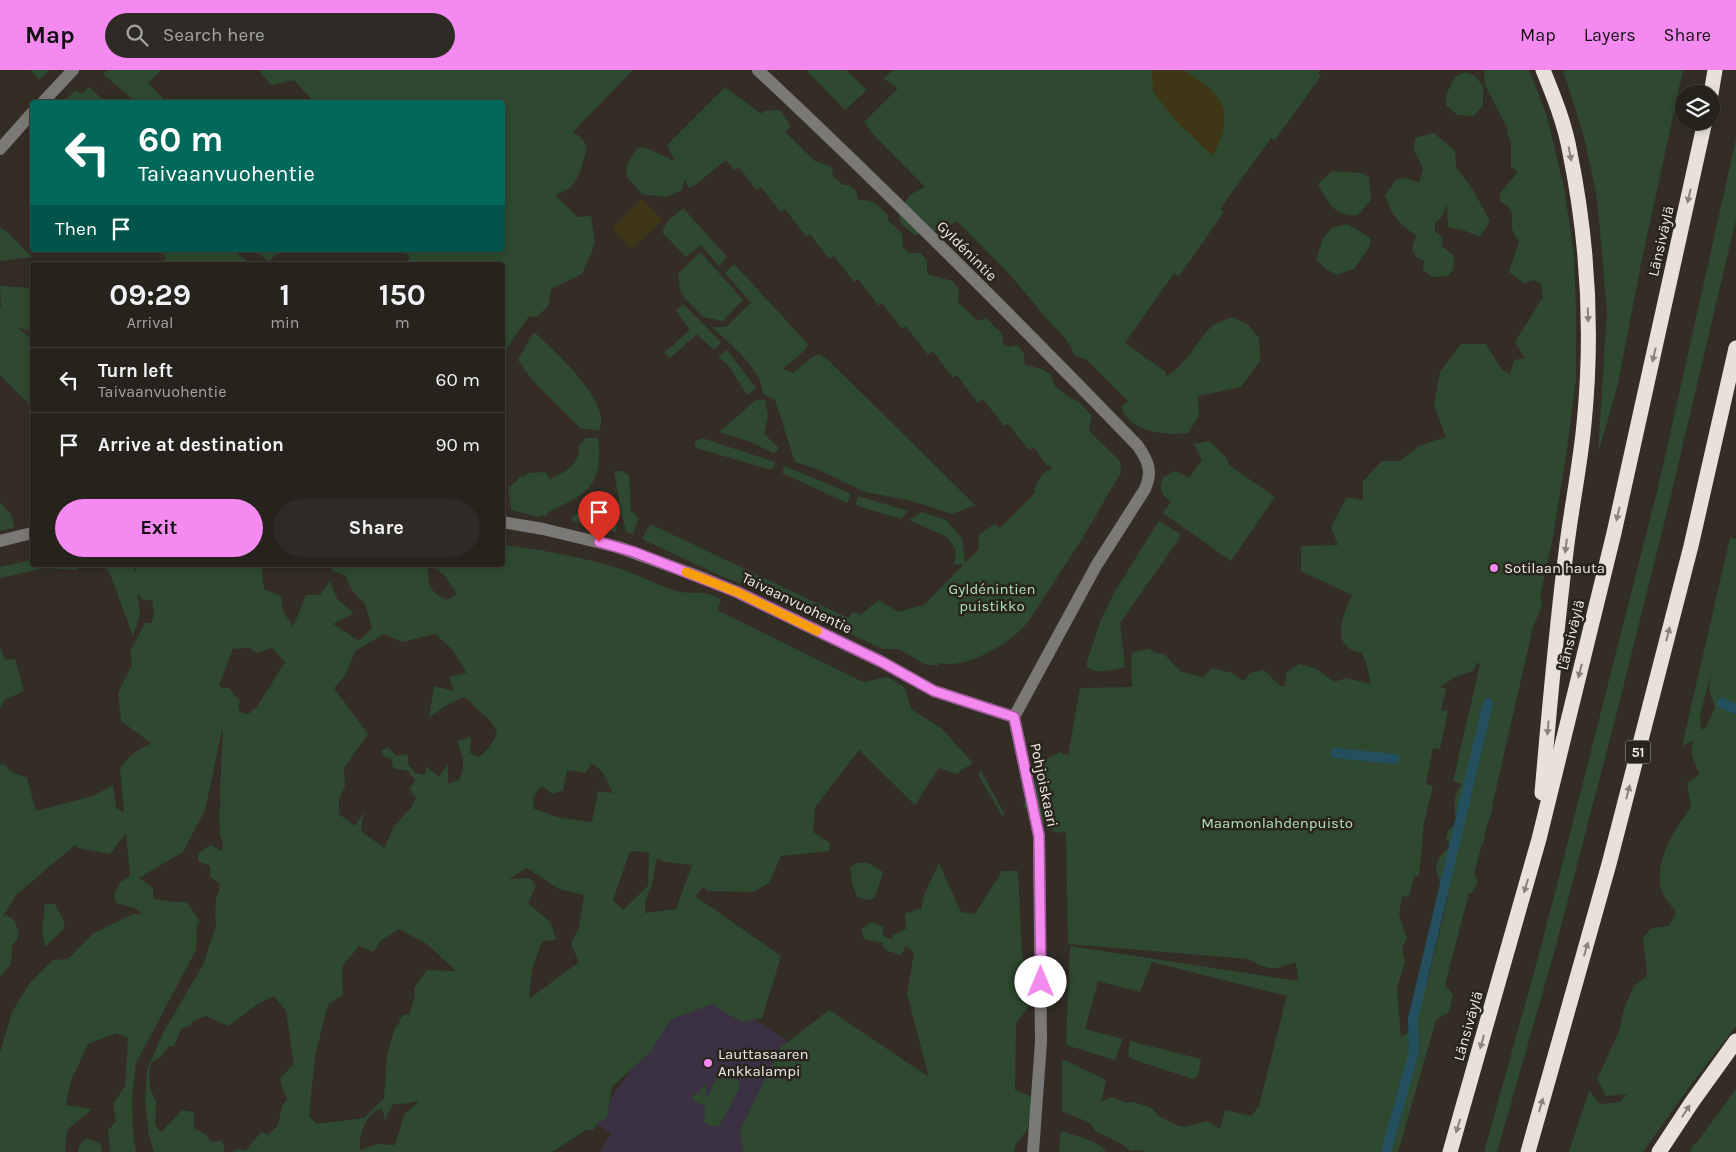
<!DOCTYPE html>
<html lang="en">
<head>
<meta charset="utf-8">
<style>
	:root { --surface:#26221c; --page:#2e2a25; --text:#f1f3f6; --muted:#a4a4a3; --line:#423f3b; --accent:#f489ef }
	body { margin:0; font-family:Karla,sans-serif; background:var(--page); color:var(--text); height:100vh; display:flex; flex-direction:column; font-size:19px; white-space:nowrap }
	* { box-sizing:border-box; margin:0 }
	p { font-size:16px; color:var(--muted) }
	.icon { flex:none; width:28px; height:28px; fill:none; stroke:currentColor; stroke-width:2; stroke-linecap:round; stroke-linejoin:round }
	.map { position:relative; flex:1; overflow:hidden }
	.side { position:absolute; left:30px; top:192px; width:475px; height:305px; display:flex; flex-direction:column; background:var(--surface); border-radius:5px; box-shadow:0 2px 8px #0003,0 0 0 1px var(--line) }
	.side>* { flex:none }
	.top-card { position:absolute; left:30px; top:30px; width:475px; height:152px; border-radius:5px; box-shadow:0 2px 8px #0003,0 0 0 1px var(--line); background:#00695c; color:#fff; overflow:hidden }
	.buttons { position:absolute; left:1675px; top:15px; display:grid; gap:10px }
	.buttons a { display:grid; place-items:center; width:45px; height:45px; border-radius:50%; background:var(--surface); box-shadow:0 2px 8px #0003,0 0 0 1px var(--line); font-size:25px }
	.pin { position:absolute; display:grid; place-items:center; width:42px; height:42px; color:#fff; margin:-51px -21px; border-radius:50% 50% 50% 0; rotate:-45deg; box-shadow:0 0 5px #0007 }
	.pin .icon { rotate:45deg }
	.me { position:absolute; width:55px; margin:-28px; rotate:0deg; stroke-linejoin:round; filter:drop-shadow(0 0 4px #0008) }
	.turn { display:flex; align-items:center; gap:18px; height:105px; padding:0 25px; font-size:22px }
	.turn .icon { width:65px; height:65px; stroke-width:2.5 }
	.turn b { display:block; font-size:35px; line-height:42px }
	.then { display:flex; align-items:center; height:48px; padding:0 25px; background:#0003; gap:10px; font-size:19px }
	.eta { display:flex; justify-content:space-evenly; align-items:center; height:85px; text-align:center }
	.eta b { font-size:30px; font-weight:700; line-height:35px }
	.cta { display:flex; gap:10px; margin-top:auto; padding:10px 25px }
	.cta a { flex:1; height:58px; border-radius:30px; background:var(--accent); color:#111; font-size:20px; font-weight:700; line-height:58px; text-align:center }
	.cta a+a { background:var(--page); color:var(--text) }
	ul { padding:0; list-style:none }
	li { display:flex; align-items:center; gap:15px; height:65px; padding:0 25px; border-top:1px solid var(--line) }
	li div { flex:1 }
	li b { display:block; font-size:19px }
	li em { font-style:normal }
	header { display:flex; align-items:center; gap:30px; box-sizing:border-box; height:70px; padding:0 25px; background:var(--accent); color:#111 }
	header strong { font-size:24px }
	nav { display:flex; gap:28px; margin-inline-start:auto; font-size:18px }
	.search { width:350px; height:45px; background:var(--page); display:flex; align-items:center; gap:12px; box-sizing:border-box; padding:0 18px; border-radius:28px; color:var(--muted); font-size:19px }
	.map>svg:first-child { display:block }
</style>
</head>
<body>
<header>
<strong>Map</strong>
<div class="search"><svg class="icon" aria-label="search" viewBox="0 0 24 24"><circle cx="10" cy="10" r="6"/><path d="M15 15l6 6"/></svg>Search here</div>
<nav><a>Map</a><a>Layers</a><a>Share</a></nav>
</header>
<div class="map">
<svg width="1736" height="1082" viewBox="0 0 1736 1082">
	<rect width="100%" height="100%" fill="#332d26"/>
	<!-- education -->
	<path fill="#3a3242" d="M694,909l98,66 -29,107h-163l11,-18 -17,-11z"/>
	<!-- green -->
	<g fill="#2e4930" fill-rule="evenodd">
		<path d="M30,0h20l-11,10z"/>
		<path d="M107,0h54l-13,13 19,19h-31l-33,-28z"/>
		<path d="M258,0h375l-60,62 9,6 5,9c-6,22 -8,41 -32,48l23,22 13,-1 4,25 -3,10 -10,23 -31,15 -3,17 -11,11 -8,-1 -26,38 -1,-89h-98l6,-7 -7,-8h99v-148h-188l-20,-22 -22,5z"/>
		<path d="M806,0h40l21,20 -22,20z"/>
		<path d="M892,0h428l-2,3 3,3 -46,64 -4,-2 -51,71 4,3 -45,64 -5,-3 -49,70 41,29 1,4c22,-14 27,-31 43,-48 5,-5 15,-8 22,-11l16,8 11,13 1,23 -19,26 -43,9 1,20 -11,17c-20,2 -47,1 -61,-16 -3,-2 -4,-7 -6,-10l7,-6 -41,-41 -13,-5 -7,-15 -21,-22 -33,-40 -56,-57c-14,8 -25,12 -42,14l-14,-11 -3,-12 12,-17 15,-8 -53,-54 -8,-11 34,-34 -14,-9z"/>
		<path d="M1484,0h45l18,46 17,72 10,66 2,54v71l-9,70 -15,93 -12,54 2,10 -9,21 -40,175c0,13 -9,26 -9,40l-2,2 -8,29 4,9 -6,11h-3l-24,92 8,10 -4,17 -13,8 -38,132h-253l-5,-2 -9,1 -11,-8 -25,-12 -5,-8 -28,-12v-52l44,21 -5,22 11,-5 14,6 7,-1 19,6 7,8 17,9 9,2 22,-6 13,8 5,-19 26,6 8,-10 28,-110 -135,-34 -12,30 -42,-11 -13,48 38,10 -8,21 -49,-15 4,-99 228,35 -2,-18c-6,0 -10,3 -16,4 -11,4 -23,-3 -32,-8l-180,-15 -2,-111 -11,-1 -32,-26 21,-46 17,-8 7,4 12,-68 52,-1 -1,-29 2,-6 16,-3 7,4 8,1 17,18 22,5 9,-9 20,5 12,8 6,-8 14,-3 16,16h5l1,-13 13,-9 18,5 17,13 12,-4 25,6 -5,-22 -4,-9c-4,-1 -9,-2 -12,-4 -19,-12 -4,-39 2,-54l-51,-24v-25l37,-1 -7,-18 16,-30 16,3v-19l19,-20h18l19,-15 27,-9 -12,-32 6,-33 21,-28h25l16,26 8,4 4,-14 11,-2 -10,-16 28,-45 -2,-13 -7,-4 -10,3 -15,-11 10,-31c-7,-8 -9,-15 -6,-26l-5,-8 -8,-6v-8l18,-21 -7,-5v-25l-4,-9 1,-4 -23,-44zM1477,592l3,3 -27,116 9,3c-10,13 -8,25 -5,40l-9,6 -2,9 5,9c-4,2 -8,4 -10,7 -9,12 -3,29 8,37l-22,92 -11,5 -3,20 6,6 -3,12 -15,10 -4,-49 8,-26 -3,-14 5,-10 -8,-23 3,-19 7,1 5,-20 5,-2 5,-52 9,-37 -7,-2 7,-36 7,1 8,-38 -7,-1 5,-22 -6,-1 15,-10 18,-6z"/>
		<path d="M1563,0h120l-41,189 -25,129 -19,65 9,-141 -10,-115 -13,-60z"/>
		<path d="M1466,2l9,4 8,10v20l-10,10 -15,-1 -12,-10 1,-12 8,-16z"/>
		<path d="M89,17l16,15h-42l13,-12 6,4z"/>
		<path d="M725,17l36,27 2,-3 17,-1 11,17 -6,5 31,30h4l12,6 1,8 10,9h7l6,6 2,9c16,0 19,4 30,15v5l14,14 1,13 6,6h11l7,7v12l3,3 23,6 6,10 -1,11 20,19 8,-3 16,16 1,10 5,3 10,-2 6,9 1,11 17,4 9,6 4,11 15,12 9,4 13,14 -3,11 1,5 30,29 1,12 -4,6 -35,60 -54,83c-17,21 -62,48 -89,41l-2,3 -13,-2 -25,-15h-17l-124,-59 -37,-14 -79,-37 8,-15 198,94 5,-6 7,3 19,-15 19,12 21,-6 3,1 42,-43 -10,1 2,-15 -9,-13 -38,-17 13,-8 24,8 16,18 3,25 14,-14 -1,-13 16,-12 6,4 36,-36 -2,-3 9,-16 9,-4 -2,-4 -3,1 -13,-19 -5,3 -21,-26 -4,2 -21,-27 -5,4 -21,-28 -4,3 -20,-27 -5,4 -22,-29 -4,3 -20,-26 -3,3 -21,-27 -4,3 -20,-26 -5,3 -19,-25 -4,3 -21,-28 -4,3 -20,-25 -5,3 -17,-23 -5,3 -8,-10 -31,25 -6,3 -4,-8 -3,10 -16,7 -24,-3 -16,-18 1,-11 10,-17 7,-1 31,14 -8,-16z"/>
		<path d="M1434,63l21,18 1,16 17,23 17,31 -10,16 -17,-7 -15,-3 -1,-23c-3,8 -4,14 -12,18v9l7,6v9l12,10 -1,14 -6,6 -15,1 -9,-7 1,-9 -7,-3 -5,-9 4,-14c-18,-11 -23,-19 -31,-39l11,-16 10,-2 13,5 4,-15 -9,-18 1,-12z"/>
		<path d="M1736,69v80l-65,276 -53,213 -64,245 -57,199h-13l57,-205 117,-459z"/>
		<path d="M1332,101l29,2 8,4 2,23 -13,15c-23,2 -30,-12 -40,-31z"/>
		<path d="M683,138l44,49 -8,9 -18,-21 -15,12 -24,-25 6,-11z"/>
		<path d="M1347,154l24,14 -1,8 -16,23 -18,6 -10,-6 -10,-10 7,-20 8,-11z"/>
		<path d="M0,158l6,3 26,26 -32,4z"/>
		<path d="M234,180l6,6 6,4 1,5h-88l7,-7 -7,-8z"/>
		<path d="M254,180h27l-12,11z"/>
		<path d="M700,182l43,48 -20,21 -20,-4 -18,-19 -5,-9 -2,-15z"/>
		<path d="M734,194l74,80 -3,6 -22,19 10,4 19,-16 7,-3 8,5 148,146 -23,9 -40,-13 -47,-9 -48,-23 -22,-7 -20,-62 -12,-6c-2,-27 -33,-49 -51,-67h14l25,-24 -26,-30z"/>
		<path d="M0,216l32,2v41l-7,1 -9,-4 15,13 1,-1v69l-32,-32v-68h1z"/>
		<path d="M683,234l38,38 -7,8 -17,-16 -27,24 -6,-5 26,-23 -14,-19z"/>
		<path d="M534,262c18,17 80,71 65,99l-19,-3 -46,-46 -16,-22z"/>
		<path d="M727,280l29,38 -9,7 -18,-29 -11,-9z"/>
		<path d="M756,330h9l3,16 -4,18 15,14 -5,5 -26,-12 -29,-9z"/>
		<path d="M586,368h12c2,8 1,15 1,23 -3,34 -26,37 -52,52l-1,3 -3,-1 -4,2 -28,-7 -3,-23 8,-5 5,-7 2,2 5,-4 17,-1 5,7c15,-6 31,-16 29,-33z"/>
		<path d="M702,368l73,24 -3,8 -76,-22 -2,-6z"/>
		<path d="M1209,371l17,16 3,8 46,32 -44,64 -68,-48 8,-11c-11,-10 -12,-9 -8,-25l13,-6 13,7 13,-18 -8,-16z"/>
		<path d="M785,396l66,28 -4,9 -65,-30z"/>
		<path d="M614,401h8l7,4 2,36 8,7 -6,16 -6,-1 -6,-21z"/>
		<path d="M606,424l4,1 7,33 -1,4 -44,-11v-4z"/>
		<path d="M858,426l50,15 -7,8 -46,-14z"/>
		<path d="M0,432l11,12 3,14 -14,3z"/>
		<path d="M1159,451l21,13 -1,5 -59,84 5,44c-13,3 -27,8 -38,0v-5l14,-42 14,-29z"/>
		<path d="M1730,468l6,1v487l-47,61 -46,65h-74l20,-61 11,13 20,-2 7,-8 -21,2 -9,-17 22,-47 5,-24 10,-22 13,-10 -4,-39 9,-9 17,-2 7,-14c-5,-7 -15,-18 -16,-27 -3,-29 15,-56 31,-78l-4,-24 13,-9c-6,-11 -11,-20 -7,-33l-11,5zM1711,603l-2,17 6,17 -9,20 -5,3 -1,-15z"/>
		<path d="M503,475c41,5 84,13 124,26 16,6 33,16 50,20 18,5 25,-3 44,9l-4,10 146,72 25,-5 17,11 6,21 31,20 31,34 -17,11 -17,-6 -24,37 -56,-55 -44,57 -2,25 17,11 -1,8 -48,5 -12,27 -16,9 -45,-1 -5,-4 -8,9 86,60 -19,62 -21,4 -28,-18 -42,15 -20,32 -39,36 -5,31 -9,5 -5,7h-7l-34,22h-320l6,-3 8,2 15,-19 7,3 10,-10 4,-19 5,-7 -4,-9 -3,-12 14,-14 -8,-53 -12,-15 -16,8 -30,22 -22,-10 -13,5 -3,5 -8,2 -8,18h-5l-7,10 -11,7 -2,9 1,16 6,14 -1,23 6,7 21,-22 12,2v16l12,7 6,8 10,-3 3,12h-71l-5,-17 -4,-34 2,-31 16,-37 41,-70 13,-42 -2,-1 1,-22 3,-6 1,-8 -10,-7v-11l-12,-5v-8l13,-8 11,6 1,-11 -3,-3 -1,-28 2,-1 -1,-15 3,-62 -1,-1 -17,80 -22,42 -44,26 14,10v11l22,3h12l13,20 -3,2 -1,26 -60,113 -4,35 1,37 3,17h-26l-2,-21 8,-10 -3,-17 12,-18 3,-48 -12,-5 -28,11 -17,37 -5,24 26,4 -25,21 -2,22h-65v-99l12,-41 18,-29 23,-23 15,-1 26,-26 39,-19h9l-5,-5 -21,-6 -2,-7 5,-13 11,-7 -4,-43 -16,21 -32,-6 -3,-3 -59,50 -14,23 4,-3 8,5 5,13 -2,7 -5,6 -1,18 -11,13v-213l6,1 4,6 17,7 9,33 57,-15 20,-11 3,23 8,4 -4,-44 12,-14 19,-11 -30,-22 -3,-28 14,-28 -2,-13 15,-29h6l3,-8 -2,-16 -8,2 -7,-8 3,22 -7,21 -24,-65 -7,-6h31l2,7 2,-7h124l3,24 17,7 2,15 10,16 13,-32h14l10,-14 7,18 17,14 -21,11 26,17 13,-13 -7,-24 -14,-15 -6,-14 -13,-4 1,-6h95c0,20 0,26 19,35l10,-6 -12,-18 -14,-11h71zM384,564l18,8 33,-8 17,15 15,24 -18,4 5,14 -20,-5 -5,32 16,-12 18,-9c6,2 7,5 12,10 10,9 18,13 22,27l-8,14 -10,9 -9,-4 1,-16 -14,4c6,17 9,22 2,39l-11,4v-21l-9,14 -13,-11 -1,9 -10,-2 -7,-9v-10l-12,2 -8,-9 -7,4 2,5 8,2 2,10 15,3 7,10 -6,8 7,9 -5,10 -17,18 -10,22 -23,-17 3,-19 -9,14 -16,-12v-14l6,-14 -1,-18 24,-34 -34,-46 11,-12 10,-25zM250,578l7,5 15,-5 13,14 -28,45 -9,7 -8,-2 -2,-5 2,-6 -11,-13h-6l-4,-3 14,-36zM591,694c14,5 15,17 22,29l-15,-2 -6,31 -32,-4 -26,-9 -1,-12 9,-11 11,8 10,-4 4,-20 19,3zM630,781l19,1 -1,34 -25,24 -10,-10zM657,788l8,4 27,3 -16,44 -31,4v-11l6,-14zM527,798l32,21 25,6 -5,33 -8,16 8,18 -50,37 3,-29 10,-29 14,-1 -5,-17 -23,-20 8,-17 -6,-8 -21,1zM399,859l28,15 29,27 -29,-1 -13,18 1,7 -6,20 -5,-1 -5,6 1,3 -5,4 -8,29 -3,42 -20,20 -47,6 -8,-8 6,-60 13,-52 15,-9 -1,-28 17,-21 15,6 6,-11zM419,1031l-15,14 -9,30 -18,-1 -17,6c-1,-17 5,-35 22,-42l3,13 2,-6 6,-11c10,1 16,-2 26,-3z"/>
		<path d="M32,490v5h44l2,5 -33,-2 -45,10v-11z"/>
		<path d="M0,577l5,13 10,-1 9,32 -20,9 -4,10z"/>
		<path d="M981,701l24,44 -3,1 -24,-42z"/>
		<path d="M857,793h11l15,9 -8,25 -6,3 -12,-3 -5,-14 -2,-16z"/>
		<path d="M939,793l22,49 14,2 27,-43h16l4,86 11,15 -1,30 -16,21 -1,67 17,7 -4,31 -13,18 -1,6h-270l-4,-21 40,-83 49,-38 100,67 -22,-83 7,-41 -8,-7 -5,9 -16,-5 -3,-7 -18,-4 -3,-10 11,-7 12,5 -2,8 10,5 1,-5 13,-6 -1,-15 12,-5 4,1 3,-15z"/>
		<path d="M45,834h10l8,15 2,9 -20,19 -3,-16z"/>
		<path d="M1130,971l71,18 -3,17 -5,3 -61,-20 -4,-4z"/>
		<path d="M732,1007l7,4v8l-20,37h-6l-1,1 -9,-5 3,-10 -2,-7 -12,-5 3,-7 5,1 1,-6 5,-3v12l3,-2 7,-17 4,1z"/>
		<path d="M1736,1019v63h-46l3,-7 3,-1z"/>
		<path d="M1061,1061c11,4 40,10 45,21h-47z"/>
		<path d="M88,1069l12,4 2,9h-24c1,-7 3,-11 10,-13z"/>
	</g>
	<!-- sand -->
	<g fill="#3e3615">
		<path d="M1152,0c9,0 23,0 31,0 6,2 12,8 17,11 33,23 28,43 13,75l-35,-33 -25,-31z"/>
		<path d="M642,129l20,21 -30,29 -20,-20z"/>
	</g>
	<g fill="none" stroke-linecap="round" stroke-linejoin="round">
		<!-- stream -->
		<g stroke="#234f5f" stroke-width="10">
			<path d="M1722,633l14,6"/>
			<path d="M1335,683l60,6"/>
			<path d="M1386,1082l28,-100 -1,-33 75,-316"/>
		</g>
		<!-- minor -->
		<g stroke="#7b7975" stroke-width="12">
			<path d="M758,0c130,122 256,248 380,376 10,15 15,25 7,43l-49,77 -82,151 25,119 2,206 -8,110"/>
			<path d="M43,32l30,-32"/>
			<path d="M0,79l32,-36"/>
			<path d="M502,452l41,7 75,18 85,31 34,14 145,70 52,29 80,26"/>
			<path d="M0,471l32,-8"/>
		</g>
		<!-- highway -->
		<g stroke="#e7e1d7" stroke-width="15">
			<path d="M1711,24l4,-24"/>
			<path d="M1542,723c7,-81 14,-161 24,-241 5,-43 14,-85 18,-128 9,-90 4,-182 -14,-271 -5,-29 -16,-56 -27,-83"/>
			<path d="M1450,1082l89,-313 75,-306 91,-412"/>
			<path d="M1528,1082l81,-288 82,-318 45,-198"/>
			<path d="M1659,1082l33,-50 44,-61"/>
		</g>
	</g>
	<!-- one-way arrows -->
	<defs><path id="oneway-solid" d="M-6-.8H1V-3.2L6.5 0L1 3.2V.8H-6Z" transform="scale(1.25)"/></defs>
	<g fill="#88827a">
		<use href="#oneway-solid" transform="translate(1570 84) rotate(79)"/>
		<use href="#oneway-solid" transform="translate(1689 126) rotate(103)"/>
		<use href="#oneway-solid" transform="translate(1588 245) rotate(88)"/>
		<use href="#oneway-solid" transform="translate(1654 285) rotate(103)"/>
		<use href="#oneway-solid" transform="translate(1618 444) rotate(103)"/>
		<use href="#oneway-solid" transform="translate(1566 476) rotate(97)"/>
		<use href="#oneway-solid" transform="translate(1668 564) rotate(-76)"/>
		<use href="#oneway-solid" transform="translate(1580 601) rotate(104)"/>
		<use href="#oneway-solid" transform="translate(1548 658) rotate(95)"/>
		<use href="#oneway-solid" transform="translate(1628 722) rotate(-76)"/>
		<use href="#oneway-solid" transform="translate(1526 816) rotate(106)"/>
		<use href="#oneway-solid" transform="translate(1586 879) rotate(-74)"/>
		<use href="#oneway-solid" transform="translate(1482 972) rotate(106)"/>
		<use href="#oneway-solid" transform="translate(1541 1035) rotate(-74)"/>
		<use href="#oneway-solid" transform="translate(1686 1041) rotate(-57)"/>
		<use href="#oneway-solid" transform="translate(1458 1056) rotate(107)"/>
	</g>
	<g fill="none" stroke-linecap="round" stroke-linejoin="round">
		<!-- route casing -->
		<g stroke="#9f599b" stroke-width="12">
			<path id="route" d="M599,472l35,10 103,40 145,70 52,29 80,26 25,119 2,146"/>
		</g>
		<!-- route -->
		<use href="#route" stroke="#f489ef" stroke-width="9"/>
		<!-- slow -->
		<path stroke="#f59e0b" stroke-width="9" d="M686,502l51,20 80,39"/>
	</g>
	<!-- markers -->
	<g fill="#f489ef" stroke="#29241c" stroke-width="2">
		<circle cx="1494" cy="498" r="5"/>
		<circle cx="708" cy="993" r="5"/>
	</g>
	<g text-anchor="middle" stroke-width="5" stroke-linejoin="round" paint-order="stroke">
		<!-- shield labels -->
		<rect fill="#29241c" stroke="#b3afa9" stroke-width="1" x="1625.5" y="670.5" width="25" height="23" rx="4"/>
		<g font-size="14" font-weight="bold" fill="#eeeae5">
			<text x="1638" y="687">51</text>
		</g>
		<!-- street labels -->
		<g font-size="15" fill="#eeeae5" stroke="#29241c">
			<text transform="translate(1661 171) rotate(-77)" y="5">Länsiväylä</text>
			<text transform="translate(967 181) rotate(45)" y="5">Gyldénintie</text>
			<text transform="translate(797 533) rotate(26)" y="5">Taivaanvuohentie</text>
			<text transform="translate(1571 565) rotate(-76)" y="5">Länsiväylä</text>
			<text transform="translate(1044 715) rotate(78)" y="5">Pohjoiskaari</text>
			<text transform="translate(1468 956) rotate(-74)" y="5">Länsiväylä</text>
		</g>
		<!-- poi labels -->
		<g font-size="15" fill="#eeeae5" stroke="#29241c" text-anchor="start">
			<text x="1504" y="503">Sotilaan hauta</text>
			<text x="718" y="989">Lauttasaaren<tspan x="718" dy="17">Ankkalampi</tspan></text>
		</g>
		<!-- park labels -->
		<g font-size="15" fill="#afe2b1" stroke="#29241c">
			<text x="992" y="524">Gyldénintien<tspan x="992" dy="17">puistikko</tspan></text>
			<text x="1277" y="758">Maamonlahdenpuisto</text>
		</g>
	</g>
</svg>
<div class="buttons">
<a><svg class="icon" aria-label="layers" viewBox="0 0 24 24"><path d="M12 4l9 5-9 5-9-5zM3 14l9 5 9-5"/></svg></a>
</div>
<div class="pin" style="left:599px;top:472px;background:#d93025"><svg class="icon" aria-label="arrive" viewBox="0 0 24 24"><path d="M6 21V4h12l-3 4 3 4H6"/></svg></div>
<svg class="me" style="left:1041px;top:912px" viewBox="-20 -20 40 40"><circle r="19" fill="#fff"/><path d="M0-13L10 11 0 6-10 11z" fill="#f489ef"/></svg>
<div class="top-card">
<div class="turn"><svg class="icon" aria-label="left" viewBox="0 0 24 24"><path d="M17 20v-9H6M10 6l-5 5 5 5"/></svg><div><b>60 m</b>Taivaanvuohentie</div></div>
<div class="then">Then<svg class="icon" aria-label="arrive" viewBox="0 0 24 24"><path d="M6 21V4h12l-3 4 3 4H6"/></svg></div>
</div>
<section class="side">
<div class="eta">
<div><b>09:29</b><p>Arrival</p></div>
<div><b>1</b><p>min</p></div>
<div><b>150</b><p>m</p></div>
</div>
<ul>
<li><svg class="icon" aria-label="left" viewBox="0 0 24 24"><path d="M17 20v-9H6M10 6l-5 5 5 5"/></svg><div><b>Turn left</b><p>Taivaanvuohentie</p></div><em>60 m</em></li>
<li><svg class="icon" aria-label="arrive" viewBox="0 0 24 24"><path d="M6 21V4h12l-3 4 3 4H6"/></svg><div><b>Arrive at destination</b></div><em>90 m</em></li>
</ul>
<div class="cta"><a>Exit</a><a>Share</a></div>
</section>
</div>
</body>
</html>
